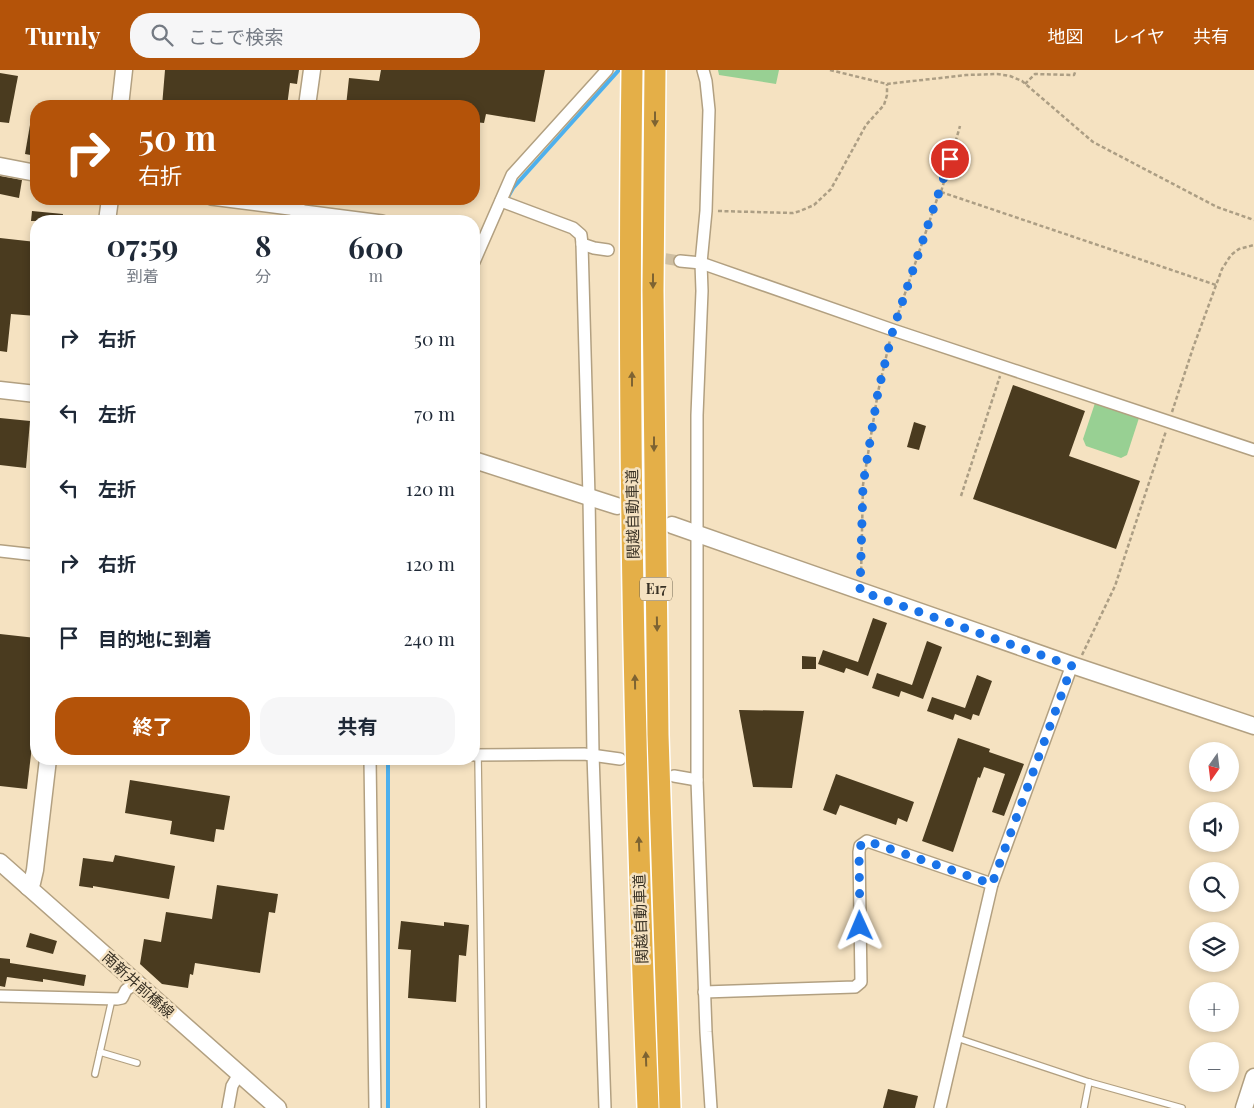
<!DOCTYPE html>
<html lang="ja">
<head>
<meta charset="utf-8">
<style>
	:root { --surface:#fff; --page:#f6f6f7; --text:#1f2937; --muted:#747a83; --accent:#b45309 }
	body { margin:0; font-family:"Playfair Display","Noto Sans JP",serif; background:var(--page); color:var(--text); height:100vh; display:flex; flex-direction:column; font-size:19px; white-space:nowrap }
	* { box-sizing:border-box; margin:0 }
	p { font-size:16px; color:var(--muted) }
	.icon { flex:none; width:28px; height:28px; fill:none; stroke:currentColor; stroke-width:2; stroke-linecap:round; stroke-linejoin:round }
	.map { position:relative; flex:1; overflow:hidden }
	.side { position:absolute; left:30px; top:145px; width:450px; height:550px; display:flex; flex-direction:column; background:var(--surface); border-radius:20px; box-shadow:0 2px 8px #0003 }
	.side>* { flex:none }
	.banner { position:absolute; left:30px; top:30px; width:450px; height:105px; border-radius:20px; box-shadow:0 2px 8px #0003; background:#b45309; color:#fff; overflow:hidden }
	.needle { width:32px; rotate:194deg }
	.fabs { position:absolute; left:1189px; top:672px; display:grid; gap:10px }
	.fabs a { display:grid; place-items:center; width:50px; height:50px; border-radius:50%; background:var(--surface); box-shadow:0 2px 8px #0003; font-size:25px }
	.pin { position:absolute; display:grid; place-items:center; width:42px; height:42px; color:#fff; margin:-21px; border:2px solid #fff; border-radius:50%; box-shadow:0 1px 5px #0007 }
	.me { position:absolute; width:55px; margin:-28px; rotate:359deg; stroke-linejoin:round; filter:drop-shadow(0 0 4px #0008) }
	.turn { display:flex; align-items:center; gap:18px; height:105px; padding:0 25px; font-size:22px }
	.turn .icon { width:65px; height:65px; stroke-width:2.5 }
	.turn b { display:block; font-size:35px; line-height:42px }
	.eta { display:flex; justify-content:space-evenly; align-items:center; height:85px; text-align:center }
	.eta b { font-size:30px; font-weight:700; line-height:35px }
	.action { display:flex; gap:10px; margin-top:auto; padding:10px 25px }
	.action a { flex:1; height:58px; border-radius:20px; background:var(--accent); color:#fff; font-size:20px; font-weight:700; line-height:58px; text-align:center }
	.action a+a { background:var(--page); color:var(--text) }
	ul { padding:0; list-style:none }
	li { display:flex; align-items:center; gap:15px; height:75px; padding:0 25px }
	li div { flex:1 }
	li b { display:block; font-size:19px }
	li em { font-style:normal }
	header { display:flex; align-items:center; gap:30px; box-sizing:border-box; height:70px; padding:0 25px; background:var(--accent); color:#fff }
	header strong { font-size:24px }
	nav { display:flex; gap:28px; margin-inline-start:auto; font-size:18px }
	.search { width:350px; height:45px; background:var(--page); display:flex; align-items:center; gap:12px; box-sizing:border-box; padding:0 18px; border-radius:20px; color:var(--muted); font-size:19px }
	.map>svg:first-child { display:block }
</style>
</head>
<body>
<header>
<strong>Turnly</strong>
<div class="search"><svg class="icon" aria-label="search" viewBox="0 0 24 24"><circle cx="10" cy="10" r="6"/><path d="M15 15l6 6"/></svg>ここで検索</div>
<nav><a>地図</a><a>レイヤ</a><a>共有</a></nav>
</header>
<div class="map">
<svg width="1254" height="1038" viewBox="0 0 1254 1038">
	<rect width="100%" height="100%" fill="#f5e2c1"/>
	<!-- green -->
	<g fill="#98d093">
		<path d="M718,0h61l-3,14 -57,-9z"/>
		<path d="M1095,333l44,15 -12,37 -6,3 -35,-12 -3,-7z"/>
	</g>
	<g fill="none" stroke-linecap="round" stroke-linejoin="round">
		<!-- stream -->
		<g stroke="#4db0ed" stroke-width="4">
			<path d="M508,127l5,-9 106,-118"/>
			<path d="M474,202l4,-10"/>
			<path d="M388,692v346"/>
		</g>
	</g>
	<!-- building -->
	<g fill="#4a3b1f">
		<path d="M165,0h134l-2,14 -7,-1 -3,23h-125z"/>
		<path d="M381,0h164l-10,52 -49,-8 -2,9 -10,-1v-16h-128l3,-28 30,3z"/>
		<path d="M0,3l18,3 -9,47 -9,-1z"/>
		<path d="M31,49h5v37l-11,-2z"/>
		<path d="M0,106l22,4 -3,18 -19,-4z"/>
		<path d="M32,141l31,3 -1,7h-31z"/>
		<path d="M0,168l36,4v74l-25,-2 -4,38 -7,-1z"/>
		<path d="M1013,315l72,26 -16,45 71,25 -24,68 -143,-50z"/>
		<path d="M0,348l30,3 -4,47 -26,-3z"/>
		<path d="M914,352l12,4 -7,24 -12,-3z"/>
		<path d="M873,548l14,5 -19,53 -22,-8 -2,5 -26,-9 5,-14 35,12z"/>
		<path d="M0,564l36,4v73l-9,78 -27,-3z"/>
		<path d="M927,571l15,6 -19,52 -22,-8 -2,6 -27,-9 5,-15 35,12z"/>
		<path d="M802,586l14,1v12h-14z"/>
		<path d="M977,605l15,6 -13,35 -6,-2 -2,6 -16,-6 -2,6 -26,-9 5,-14 33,11z"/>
		<path d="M739,640l65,1 -12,77 -39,-1z"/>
		<path d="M958,668l32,11 -1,3 35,12 -20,52 -12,-4 13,-38 -21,-7 -4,11 -2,-1 -25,75 -31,-11z"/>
		<path d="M836,704l78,28 -7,20 -9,-4 -2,7 -56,-20 -4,10 -13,-5z"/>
		<path d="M130,710l100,16 -6,34 -8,-1 -2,13 -44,-8 2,-13 -47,-8z"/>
		<path d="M115,785l60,11 -6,33 -76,-13v2l-14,-2 4,-28 30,4z"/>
		<path d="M217,815l61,9 -3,19 -6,-1 -9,61 -65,-10 -2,12 -3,-1 -2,14 -26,-4 -22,-20 4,-25 17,3 5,-30 46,7z"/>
		<path d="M401,851l43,5v-4l25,3 -3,31 -7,-1 -3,47 -48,-4 3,-48 -13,-1z"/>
		<path d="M30,863l27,8 -4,13 -27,-7z"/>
		<path d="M0,888l10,1v4l76,12 -2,11 -41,-7v3l-36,-5 -2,10 -5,-1z"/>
		<path d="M888,1019l30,7 -3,12h-32z"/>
	</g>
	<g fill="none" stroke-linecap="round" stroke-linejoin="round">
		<!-- street-tunnel -->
		<path stroke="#cfbfa2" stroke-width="11" stroke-dasharray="11 5.5" stroke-linecap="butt" d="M649,186l31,5"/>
		<!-- lane casing -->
		<g stroke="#b2a081" stroke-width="8">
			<g id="lane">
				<path d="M478,685l5,353"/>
				<path d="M957,968l132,44 93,26"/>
				<path d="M100,982l37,11"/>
				<path d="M95,1004l17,-75"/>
				<path d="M1084,1038l5,-26"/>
			</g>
		</g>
		<!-- street casing -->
		<g stroke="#b2a081" stroke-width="14">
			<g id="street">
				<path d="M703,0l3,11 3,29 -3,101 -5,52 1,28 -5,124v365l9,252 5,76"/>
				<path d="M211,129l171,22"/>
				<path d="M501,131l72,27 8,7 1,9 7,253 4,257 12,354"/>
				<path d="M582,174l12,4 14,2"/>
				<path d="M680,191l21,2 192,67 361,120"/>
				<path d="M474,192l38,-87 95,-105"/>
				<path d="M0,481l36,4"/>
				<path d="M474,685l110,-1 36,5"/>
				<path d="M370,689l5,349"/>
				<path d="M674,706l23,4"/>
				<path d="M704,922l151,-5 6,-5 -2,-130 1,-6 7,-5 125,43"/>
				<path d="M0,926l117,3 5,-1 4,-8 10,-7"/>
				<path d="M228,1038l4,-22 7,-12"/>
				<path d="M940,1038l52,-224 80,-219"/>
			</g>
		</g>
		<!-- secondary casing -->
		<g stroke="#b2a081" stroke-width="19">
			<g id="secondary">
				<path d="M120,36l4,-36"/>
				<path d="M307,36l5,-36"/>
				<path d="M0,96l36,7"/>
				<path d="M296,139l1,-10"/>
				<path d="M107,151l3,-22"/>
				<path d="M0,320l36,4"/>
				<path d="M474,390l143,46"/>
				<path d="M672,455l400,140 182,61"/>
				<path d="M0,792l278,246"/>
				<path d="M28,817l4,-4 3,-13 13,-111"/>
				<path d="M1244,1038l10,-31"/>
			</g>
		</g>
		<!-- highway casing -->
		<g stroke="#fff" stroke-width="24">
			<g id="highway">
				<path d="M632,0c-5,346 2,692 16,1038"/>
				<path d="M655,0l-2,221 5,444 12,373"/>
			</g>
		</g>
		<!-- path -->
		<g stroke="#ac9e84" stroke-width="2.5" stroke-dasharray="4 2.5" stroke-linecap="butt">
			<path d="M830,0l57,14 79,-9 31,-1 13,2 12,5 71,61 124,65 37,13"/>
			<path d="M1025,14l10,-10 39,1 2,-5"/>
			<path d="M941,122l275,93"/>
			<path d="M718,141l75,2 7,-2 14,-6 17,-16 35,-64 18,-20 3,-10v-11"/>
			<path d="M896,250l41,-121 4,-7 19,-66"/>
			<path d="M1172,342l21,-64 29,-79 9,-14 8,-6 15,-4"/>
			<path d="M961,426l39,-120"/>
			<path d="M861,507l2,-92 15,-93 12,-52"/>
			<path d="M1082,585l33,-69 51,-155"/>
		</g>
		<!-- lane -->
		<use href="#lane" stroke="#fff" stroke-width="5.5"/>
		<!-- street -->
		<use href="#street" stroke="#fff" stroke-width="11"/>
		<!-- secondary -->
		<use href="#secondary" stroke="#fff" stroke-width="16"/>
		<!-- highway -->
		<use href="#highway" stroke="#e4af48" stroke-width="21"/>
	</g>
	<!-- one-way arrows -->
	<defs><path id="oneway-solid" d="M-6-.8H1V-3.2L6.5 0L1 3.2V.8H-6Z" transform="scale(1.25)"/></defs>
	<g fill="#7d6332">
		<use href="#oneway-solid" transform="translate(655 49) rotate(90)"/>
		<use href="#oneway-solid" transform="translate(653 211) rotate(90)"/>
		<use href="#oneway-solid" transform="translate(632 309) rotate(-90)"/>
		<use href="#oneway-solid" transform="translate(654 374) rotate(90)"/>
		<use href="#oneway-solid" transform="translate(657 554) rotate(89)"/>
		<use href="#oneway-solid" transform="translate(635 612) rotate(-91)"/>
		<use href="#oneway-solid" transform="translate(639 774) rotate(-92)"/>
		<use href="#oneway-solid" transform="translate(646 989) rotate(-92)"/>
	</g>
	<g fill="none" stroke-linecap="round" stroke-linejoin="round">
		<!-- route -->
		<path stroke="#1a73e8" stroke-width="9" stroke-dasharray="0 16.2" d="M860,856l-1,-74 1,-6 7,-5 125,43 80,-218 -212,-75 3,-106 15,-93 15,-62 57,-171"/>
	</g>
	<g text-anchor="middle" stroke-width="5" stroke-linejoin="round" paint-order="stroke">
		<!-- shield labels -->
		<rect fill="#f5e2c1" stroke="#716653" stroke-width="1" x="640" y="507.5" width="32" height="23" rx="4"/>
		<g font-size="14" font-weight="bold" fill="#383124">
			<text x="656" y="524">E17</text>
		</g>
		<!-- street labels -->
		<g font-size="15" fill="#383124" stroke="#f5e2c1">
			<text transform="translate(633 444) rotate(-91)" y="5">関越自動車道</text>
			<text transform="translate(641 849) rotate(-92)" y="5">関越自動車道</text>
			<text transform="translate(138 915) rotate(42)" y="5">南新井前橋線</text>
		</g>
	</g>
</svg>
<div class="fabs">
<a><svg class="needle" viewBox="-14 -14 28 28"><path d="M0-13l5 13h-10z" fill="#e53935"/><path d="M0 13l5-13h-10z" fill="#747a83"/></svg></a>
<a><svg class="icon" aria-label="sound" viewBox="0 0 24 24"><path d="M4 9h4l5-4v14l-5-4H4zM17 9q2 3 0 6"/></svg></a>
<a><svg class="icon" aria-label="search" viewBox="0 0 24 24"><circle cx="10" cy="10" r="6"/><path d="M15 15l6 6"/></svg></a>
<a><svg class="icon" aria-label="layers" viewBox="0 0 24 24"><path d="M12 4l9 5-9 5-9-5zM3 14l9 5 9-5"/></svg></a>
<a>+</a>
<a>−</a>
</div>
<div class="pin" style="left:950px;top:89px;background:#d93025"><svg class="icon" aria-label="arrive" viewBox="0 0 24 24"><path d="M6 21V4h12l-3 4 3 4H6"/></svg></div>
<svg class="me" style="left:860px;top:856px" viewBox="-20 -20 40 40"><path d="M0-17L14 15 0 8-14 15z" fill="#1a73e8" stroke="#fff" stroke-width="4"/></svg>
<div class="banner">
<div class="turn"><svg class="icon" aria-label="right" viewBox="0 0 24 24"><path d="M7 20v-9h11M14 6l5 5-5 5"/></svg><div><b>50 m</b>右折</div></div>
</div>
<section class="side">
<div class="eta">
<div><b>07:59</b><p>到着</p></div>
<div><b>8</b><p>分</p></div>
<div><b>600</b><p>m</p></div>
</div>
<ul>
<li><svg class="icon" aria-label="right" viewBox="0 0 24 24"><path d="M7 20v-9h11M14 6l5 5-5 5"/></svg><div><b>右折</b></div><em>50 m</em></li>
<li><svg class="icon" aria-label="left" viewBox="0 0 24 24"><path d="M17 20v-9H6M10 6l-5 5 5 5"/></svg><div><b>左折</b></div><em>70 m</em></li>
<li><svg class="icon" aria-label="left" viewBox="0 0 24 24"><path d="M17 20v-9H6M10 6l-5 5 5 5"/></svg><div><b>左折</b></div><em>120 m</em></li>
<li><svg class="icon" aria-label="right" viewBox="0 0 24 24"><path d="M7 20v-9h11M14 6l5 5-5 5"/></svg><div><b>右折</b></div><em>120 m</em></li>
<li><svg class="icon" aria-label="arrive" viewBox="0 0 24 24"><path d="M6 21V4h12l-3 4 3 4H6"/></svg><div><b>目的地に到着</b></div><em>240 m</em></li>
</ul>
<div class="action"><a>終了</a><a>共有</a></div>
</section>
</div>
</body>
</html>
